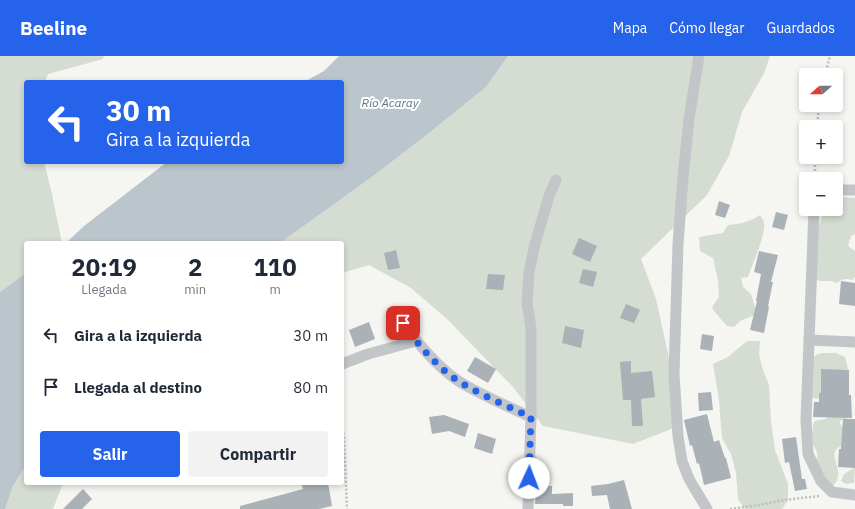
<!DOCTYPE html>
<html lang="es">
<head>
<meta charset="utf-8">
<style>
	:root { --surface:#fff; --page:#f2f2f3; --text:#1f2937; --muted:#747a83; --accent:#2563eb }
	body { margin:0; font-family:"IBM Plex Sans",sans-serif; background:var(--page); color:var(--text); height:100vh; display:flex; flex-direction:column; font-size:15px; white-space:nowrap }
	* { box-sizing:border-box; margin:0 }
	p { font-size:13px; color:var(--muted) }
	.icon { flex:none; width:22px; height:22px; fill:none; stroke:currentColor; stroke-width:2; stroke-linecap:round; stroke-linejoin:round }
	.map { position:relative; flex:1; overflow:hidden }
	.drawer { position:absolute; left:24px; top:185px; width:320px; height:244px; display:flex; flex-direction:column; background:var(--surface); border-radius:4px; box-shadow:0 2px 6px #0003 }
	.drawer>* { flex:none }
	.top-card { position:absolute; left:24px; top:24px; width:320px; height:84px; border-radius:4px; box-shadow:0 2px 6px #0003; background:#2563eb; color:#fff; overflow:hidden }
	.needle { width:26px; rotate:249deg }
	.buttons { position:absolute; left:799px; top:12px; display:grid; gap:8px }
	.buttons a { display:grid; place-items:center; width:44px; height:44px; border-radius:4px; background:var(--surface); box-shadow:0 2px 6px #0003; font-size:20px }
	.pin { position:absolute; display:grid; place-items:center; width:34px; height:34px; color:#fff; margin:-17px; border-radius:8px; box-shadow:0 2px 6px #0006 }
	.me { position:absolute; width:44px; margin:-22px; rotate:2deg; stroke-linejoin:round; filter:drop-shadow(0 0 3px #0008) }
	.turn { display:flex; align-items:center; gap:14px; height:84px; padding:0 16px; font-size:18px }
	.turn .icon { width:52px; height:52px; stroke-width:2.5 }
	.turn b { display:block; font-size:28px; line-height:34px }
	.eta { display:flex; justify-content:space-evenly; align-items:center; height:68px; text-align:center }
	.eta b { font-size:24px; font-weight:700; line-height:28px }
	.primary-button { display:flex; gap:8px; margin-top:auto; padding:8px 16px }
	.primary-button a { flex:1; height:46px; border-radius:4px; background:var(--accent); color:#fff; font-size:16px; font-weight:700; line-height:46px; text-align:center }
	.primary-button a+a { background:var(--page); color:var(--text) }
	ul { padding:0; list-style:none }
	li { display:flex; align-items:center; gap:12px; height:52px; padding:0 16px }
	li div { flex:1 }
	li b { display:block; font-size:15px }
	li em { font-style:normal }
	header { display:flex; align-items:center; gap:24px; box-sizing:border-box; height:56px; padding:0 20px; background:var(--accent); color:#fff }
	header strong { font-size:19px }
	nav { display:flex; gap:22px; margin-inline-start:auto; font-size:14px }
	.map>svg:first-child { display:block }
</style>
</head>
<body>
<header>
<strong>Beeline</strong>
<nav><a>Mapa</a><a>Cómo llegar</a><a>Guardados</a></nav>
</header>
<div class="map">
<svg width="855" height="453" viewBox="0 0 855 453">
	<rect width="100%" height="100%" fill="#f5f5f1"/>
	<!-- green -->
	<g fill="#d5dcd2">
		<path d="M0,0h104l-1,3 -55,15 -3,8h-19v80h18l8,32 10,49h-36v30l-26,19z"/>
		<path d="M508,0h262l-6,17 -22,39 -13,44 -22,39 -66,64 15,40 19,86 -1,43 -41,16 -90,-18 -30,-39 -66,-68 -36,-31 -42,-23 -27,8v-30h-62l96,-69 53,-41 57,-46z"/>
		<path d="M839,141l16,1v36l-4,2 -3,10 7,5v26l-3,3c-7,-2 -10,-1 -15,3l-6,-2h-11l-11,-4 5,-40 11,-28h11v-10z"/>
		<path d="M760,159c1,2 4,5 4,8 2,11 -12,42 -16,54l-7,1 2,9 8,7 6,20 -17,7 -6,6 -7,-1 -13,-15 -2,-4 7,-10 -1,-17 -5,-22 -13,-7 -1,-14 24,-4 5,-8c13,-1 21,-3 32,-10z"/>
		<path d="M747,285h13l-1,14 4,15 6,15 2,36 4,29 13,34v16l-6,9h-37l-7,-10 -2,-26 -5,-19 -9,-16 -3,-38 -6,-36 15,-7z"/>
		<path d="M822,297h14l9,4 3,12 -4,3 -22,25 -6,2 -5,-2 1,-38 4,-4z"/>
		<path d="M845,354l3,8 -8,3v3l4,5 -1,17c-22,4 8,28 -12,41l-16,-24c5,-7 2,-14 -4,-20l2,-18 2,-4 11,-2 7,-8z"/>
		<path d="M26,409v18h37l-10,26h-48l8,-23z"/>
		<path d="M855,409l-1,18 -8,1 -5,-3 3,-7 10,-6z"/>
	</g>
	<!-- water -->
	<g fill="#bbc6cc">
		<path d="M339,0h169l-22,31 -57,46 -53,41 -96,69h-214l18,-17 83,-64h175v-80h-38l20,-11z"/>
		<path d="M26,217v192l-13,21 -8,23h-5v-217z"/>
	</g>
	<!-- building -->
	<g fill="#aab1b7">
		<path d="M719,145l11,4 -5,13 -10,-3z"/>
		<path d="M776,156l12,3 -4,15 -12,-3z"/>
		<path d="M579,182l18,8 -7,16 -18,-8z"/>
		<path d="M396,194l4,18 -12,2 -4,-17z"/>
		<path d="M759,195l19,4 -7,27h2l-5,24 1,1 -5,26 -14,-3 7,-29h-1l5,-27 -7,-2z"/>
		<path d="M583,213l14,3 -4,15 -14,-4z"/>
		<path d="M488,218l17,1 -2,15 -17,-1z"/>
		<path d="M841,225l14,2v23l-16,-2z"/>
		<path d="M626,248l14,6 -6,13 -14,-5z"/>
		<path d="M369,266l6,17 -20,8 -6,-17z"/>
		<path d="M565,270l19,4 -3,18 -19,-5z"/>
		<path d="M702,278l12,2 -2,15 -12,-2z"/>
		<path d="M475,301l21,12 -8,14 -21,-12z"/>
		<path d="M631,305v12l21,-2 3,26 -14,2 2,27h-11l-1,-26h-8l-3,-38z"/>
		<path d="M821,313l28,1v25h2l1,23 -39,-1 1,-15h5v-9h2z"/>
		<path d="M711,336l2,18 -14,1 -1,-18z"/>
		<path d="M707,358l7,28 5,-2 6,18h1l5,20 -27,7 -5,-22 -2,1 -5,-19 -2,1 -6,-26z"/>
		<path d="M444,359l25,9 -4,13 -16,-6 -17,3 -3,-17z"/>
		<path d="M843,363h12v49l-17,-1 1,-18h2z"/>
		<path d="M478,377l18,6 -4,15 -18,-6z"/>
		<path d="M796,381l6,42h3l2,10 -12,2 -6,-29 -4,1 -3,-24z"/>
		<path d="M624,424l8,29h-22l-3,-14 -15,1 -1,-10 17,-2z"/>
		<path d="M301,427h27l4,23 -13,3h-79v-3l63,-17z"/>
		<path d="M536,430h16v8l21,-1v13h-10v-2h-28z"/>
		<path d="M83,433l9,10 -10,10h-19z"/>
	</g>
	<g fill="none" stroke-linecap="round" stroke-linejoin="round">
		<!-- path -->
		<g stroke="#bcbec0" stroke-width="2.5" stroke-dasharray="2 2" stroke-linecap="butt">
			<path d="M825,19l5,-19"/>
			<path d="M817,71l2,-22"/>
			<path d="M815,123v-22"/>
			<path d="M342,327v4"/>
			<path d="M342,373l2,7 3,73"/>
			<path d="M730,453l29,-4 25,-5 35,-4"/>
		</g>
		<!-- minor -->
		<g stroke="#c2c6c9" stroke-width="11">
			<path d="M699,0l-10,63 -6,58 -5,67 -4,130 4,62 4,25 7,18 18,30"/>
			<path d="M836,134h19"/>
			<path d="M814,153l-8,211 2,34 13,27 11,11 23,3"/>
			<path d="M403,267c16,22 37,48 62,62 21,12 44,22 66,32"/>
			<path d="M809,284l46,2"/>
			<path d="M342,308l26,-10 48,-13"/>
			<path d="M528,453l3,-92v-89l-4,-25 2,-31 6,-28 14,-48 7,-16"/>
		</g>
	</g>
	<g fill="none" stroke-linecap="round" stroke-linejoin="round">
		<!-- route -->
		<path stroke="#2563eb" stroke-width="7" stroke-dasharray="0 12.6" d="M403,267c16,23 37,48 62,62 21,12 44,22 66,32l-2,61"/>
	</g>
	<g text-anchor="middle" stroke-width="4" stroke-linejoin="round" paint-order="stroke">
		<!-- water labels -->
		<g font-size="12" font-style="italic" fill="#5f7680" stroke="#fff">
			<text x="390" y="51">Río Acaray</text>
		</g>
	</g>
</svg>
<div class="buttons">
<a><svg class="needle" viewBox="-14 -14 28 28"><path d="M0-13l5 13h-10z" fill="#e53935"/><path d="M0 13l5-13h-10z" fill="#747a83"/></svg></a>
<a>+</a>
<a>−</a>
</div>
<div class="pin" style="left:403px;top:267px;background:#d93025"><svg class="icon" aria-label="arrive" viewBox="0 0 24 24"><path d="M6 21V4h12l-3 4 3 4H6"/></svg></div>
<svg class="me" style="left:529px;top:422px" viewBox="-20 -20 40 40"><circle r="19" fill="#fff"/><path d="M0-13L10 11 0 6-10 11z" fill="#2563eb"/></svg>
<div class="top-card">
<div class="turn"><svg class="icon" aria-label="left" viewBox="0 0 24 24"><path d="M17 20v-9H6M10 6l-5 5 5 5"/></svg><div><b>30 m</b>Gira a la izquierda</div></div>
</div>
<section class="drawer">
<div class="eta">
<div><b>20:19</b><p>Llegada</p></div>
<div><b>2</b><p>min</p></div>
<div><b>110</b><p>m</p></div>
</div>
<ul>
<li><svg class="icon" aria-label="left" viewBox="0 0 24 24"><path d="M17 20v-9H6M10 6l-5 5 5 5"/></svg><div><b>Gira a la izquierda</b></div><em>30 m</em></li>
<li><svg class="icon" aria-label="arrive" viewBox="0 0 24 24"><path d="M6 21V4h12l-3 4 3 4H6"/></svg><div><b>Llegada al destino</b></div><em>80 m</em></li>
</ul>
<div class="primary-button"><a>Salir</a><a>Compartir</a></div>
</section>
</div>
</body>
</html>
